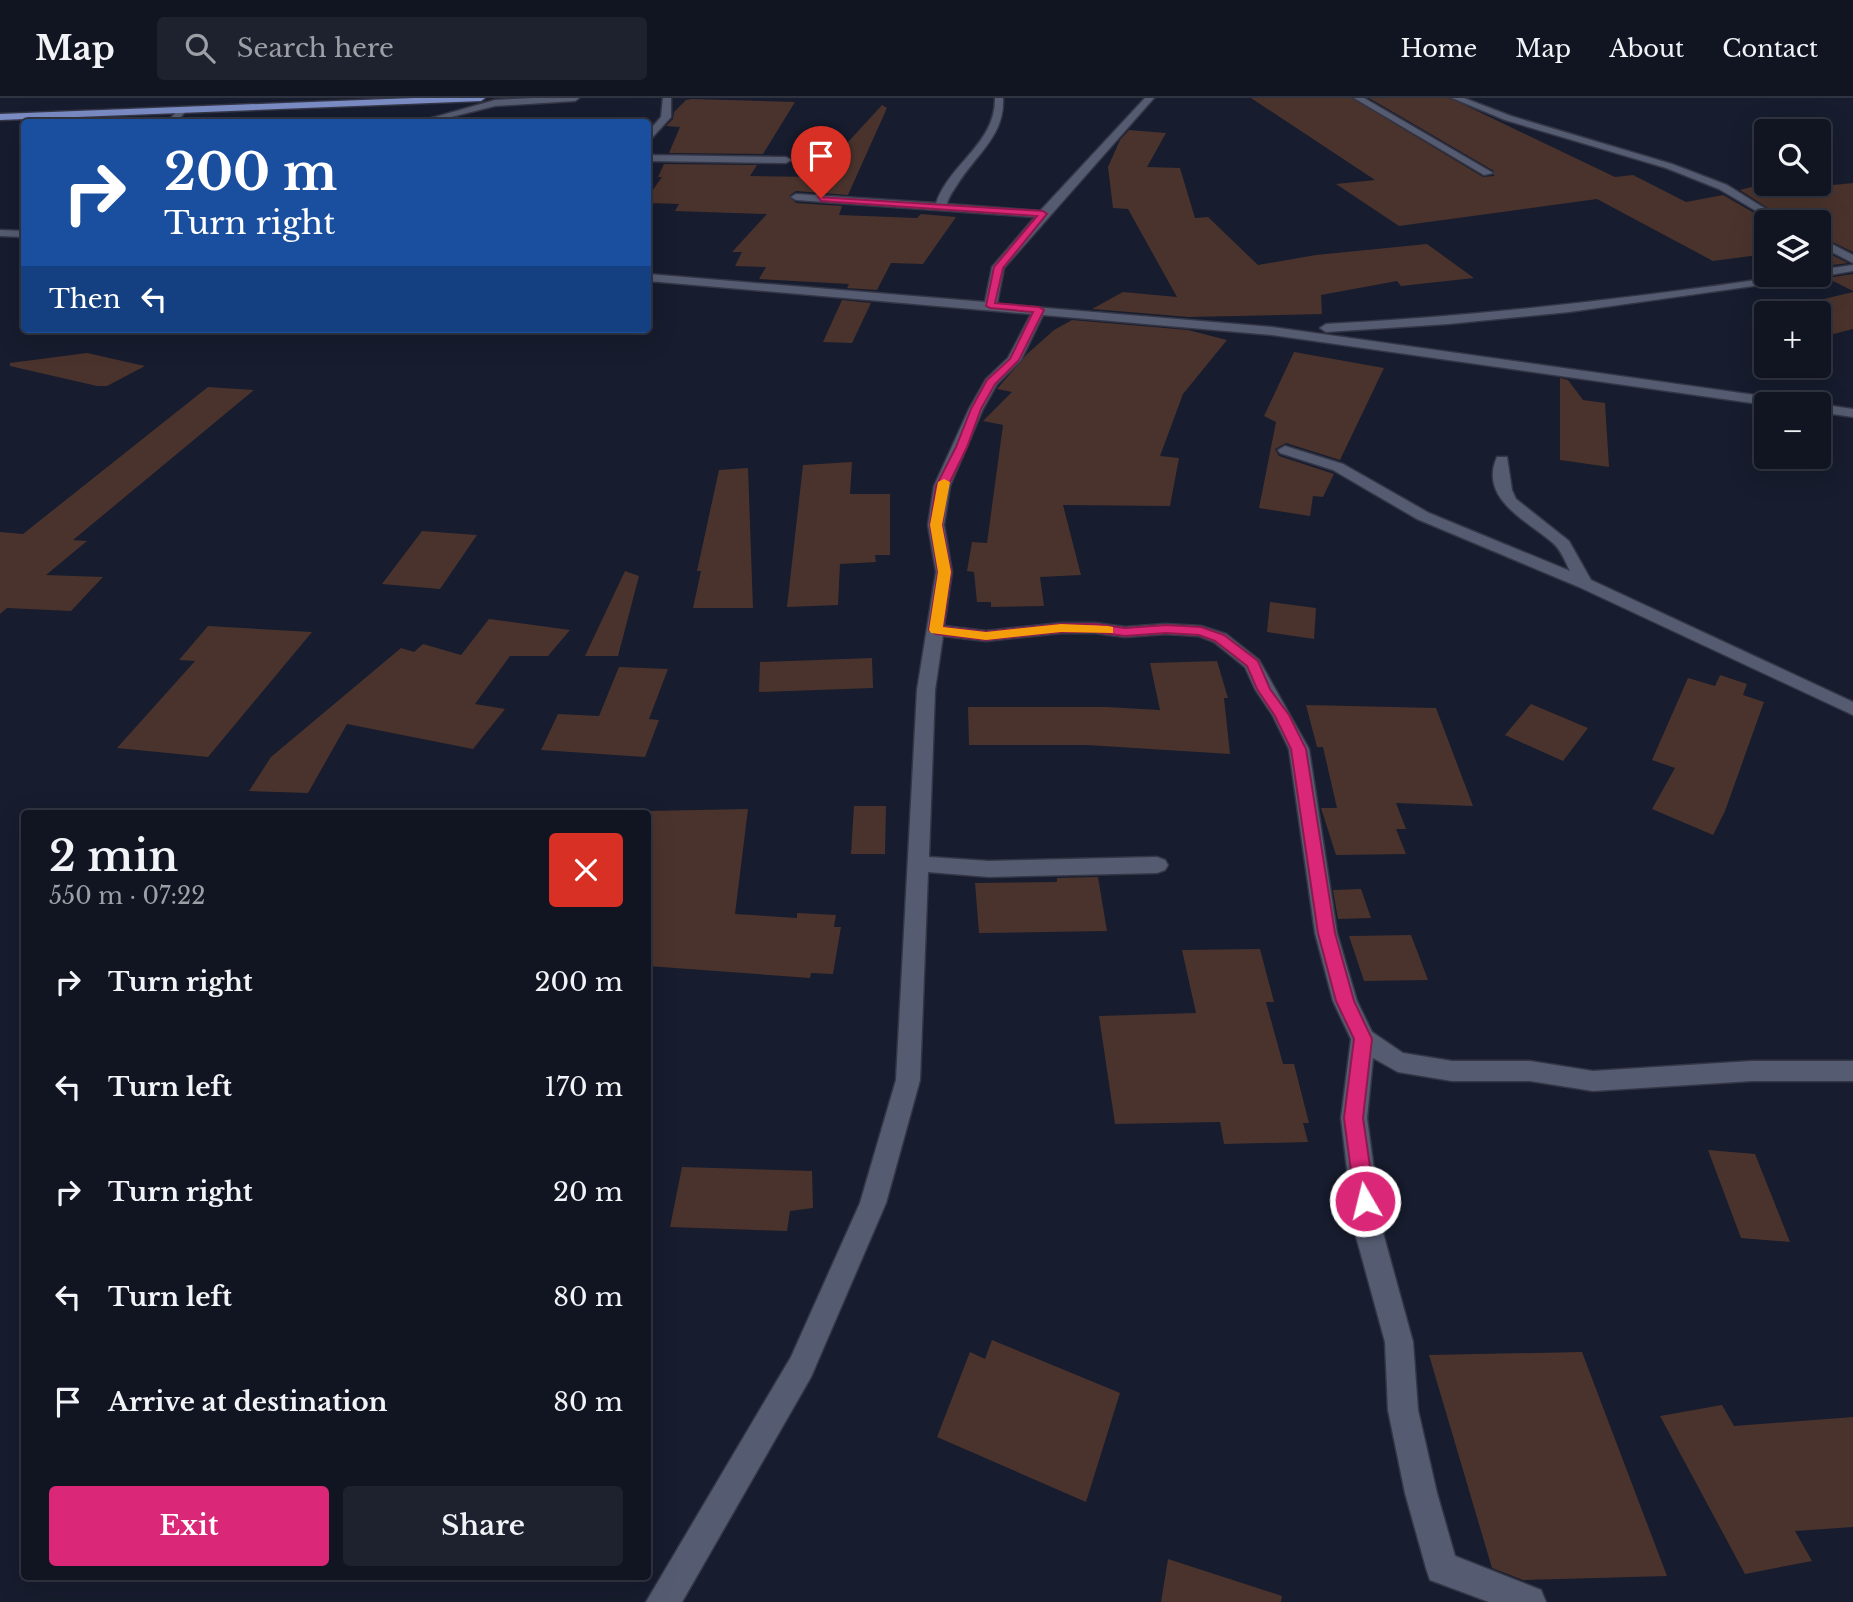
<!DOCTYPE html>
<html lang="en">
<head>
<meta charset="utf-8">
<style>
	:root { --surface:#111522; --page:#1e222f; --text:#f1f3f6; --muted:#9c9fa5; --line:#303440; --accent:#db2777 }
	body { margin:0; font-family:"Libre Baskerville",serif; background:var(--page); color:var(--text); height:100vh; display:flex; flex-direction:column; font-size:26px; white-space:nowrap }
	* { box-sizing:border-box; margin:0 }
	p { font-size:23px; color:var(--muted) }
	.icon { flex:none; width:38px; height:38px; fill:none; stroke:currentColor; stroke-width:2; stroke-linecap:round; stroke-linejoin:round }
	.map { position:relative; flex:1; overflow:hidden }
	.sheet { position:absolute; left:21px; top:712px; width:630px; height:770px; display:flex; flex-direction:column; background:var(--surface); border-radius:7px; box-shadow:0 7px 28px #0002,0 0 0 2px var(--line) }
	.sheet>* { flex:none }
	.banner { position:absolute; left:21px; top:21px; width:630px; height:214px; border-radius:7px; box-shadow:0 7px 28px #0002,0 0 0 2px var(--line); background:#1a4fa0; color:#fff; overflow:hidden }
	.buttons { position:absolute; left:1754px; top:21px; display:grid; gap:14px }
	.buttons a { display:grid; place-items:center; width:77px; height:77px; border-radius:7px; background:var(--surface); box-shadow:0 7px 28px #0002,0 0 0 2px var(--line); font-size:35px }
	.pin { position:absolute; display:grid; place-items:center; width:60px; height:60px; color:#fff; margin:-72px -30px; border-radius:50% 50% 50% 0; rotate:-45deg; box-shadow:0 0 7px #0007 }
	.pin .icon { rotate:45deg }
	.me { position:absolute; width:77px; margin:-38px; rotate:352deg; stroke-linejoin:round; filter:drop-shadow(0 0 5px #0008) }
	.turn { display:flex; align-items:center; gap:24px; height:147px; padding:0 28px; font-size:32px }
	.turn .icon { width:91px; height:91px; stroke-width:2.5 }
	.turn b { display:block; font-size:49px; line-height:60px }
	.then { display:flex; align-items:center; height:66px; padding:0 28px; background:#0003; gap:14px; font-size:26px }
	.round { display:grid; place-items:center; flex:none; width:74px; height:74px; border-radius:7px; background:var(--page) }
	.head { display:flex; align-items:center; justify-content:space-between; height:119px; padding:0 28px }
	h1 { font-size:42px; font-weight:600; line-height:52px }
	.primary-button { display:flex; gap:14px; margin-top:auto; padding:14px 28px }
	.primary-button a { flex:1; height:80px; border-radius:7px; background:var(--accent); color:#fff; font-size:28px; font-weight:600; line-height:80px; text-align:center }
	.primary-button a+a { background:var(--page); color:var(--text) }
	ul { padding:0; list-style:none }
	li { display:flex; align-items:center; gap:21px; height:105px; padding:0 28px }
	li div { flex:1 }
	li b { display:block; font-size:26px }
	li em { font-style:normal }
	header { display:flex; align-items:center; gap:42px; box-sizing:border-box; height:98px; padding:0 35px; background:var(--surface); border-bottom:2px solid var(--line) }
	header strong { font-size:33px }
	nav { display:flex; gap:38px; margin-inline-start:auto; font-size:24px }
	.search { width:490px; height:63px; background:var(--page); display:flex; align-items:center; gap:18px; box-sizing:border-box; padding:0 24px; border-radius:7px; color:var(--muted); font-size:26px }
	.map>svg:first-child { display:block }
</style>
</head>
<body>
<header>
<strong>Map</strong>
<div class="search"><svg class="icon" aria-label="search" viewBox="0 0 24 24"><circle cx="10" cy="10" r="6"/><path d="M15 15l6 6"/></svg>Search here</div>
<nav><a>Home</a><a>Map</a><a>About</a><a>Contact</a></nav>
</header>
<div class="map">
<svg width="1853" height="1504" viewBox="0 0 1853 1504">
	<rect width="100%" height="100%" fill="#171c2e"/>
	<!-- building -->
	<g fill="#4a332c">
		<path d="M1251,0h101l131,79 11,-1v-5l-125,-73h81l165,79 18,-2 53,27 37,-7 47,27h-4v32l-53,7 -116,-62 -198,27 -63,-42 39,-4z"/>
		<path d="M686,2l6,-1 103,3 -32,52 -94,-1 11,-26 -14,-1 7,-7 1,-7z"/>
		<path d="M882,7l5,3 -39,87 -52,-4 -7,5 7,7 46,3 -3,9 78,3 4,-4 35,3 -33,47 -32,-1 -14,27 -30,-2 2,-4 -90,-5 7,-12 -31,-1 7,-14h-10l35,-38 -92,-3 4,-7 -31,-1v-6l14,-20h-4l6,-13 93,1 -7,11 66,1z"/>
		<path d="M1129,32l37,3 -19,34 33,1 15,50 13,-1 50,48 58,-10 111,-11 47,34 -73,8 -4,-5 -76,14 1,19 -133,3 -97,-8 31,-17 54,5 -49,-88 -15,-1 -5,-41 12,-27z"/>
		<path d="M1853,85v69l-35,-17v-13h-29l-49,-32 12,-3 12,5z"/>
		<path d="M1818,150l30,15 -30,4z"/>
		<path d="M1853,176v17l-26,-13z"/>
		<path d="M1853,194v37l-35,9v-25h-52z"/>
		<path d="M842,202l29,3 -19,40 -29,-1z"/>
		<path d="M1072,222l116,10 39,10 -44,54 -23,62 19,2 -9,48 -107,-1 18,70 -41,2 4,29 -53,1v-5h-14l-3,-30 -7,-1 5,-29 15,1 16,-118 -20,-4 29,-29 -15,-3 30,-35 27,-24z"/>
		<path d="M1294,254l90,16 -44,92 -54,-17 -11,6 4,7 55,18 -11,23 -10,-1 -3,20 -51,-8 17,-86 -12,-6z"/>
		<path d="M87,255l58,13 -38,20h-10l-87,-20v-3z"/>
		<path d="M1560,280l8,2 15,20 22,3 4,64 -49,-7z"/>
		<path d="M208,289l46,3 -181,150 14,1 -41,34 57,2 -32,34 -64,-3 -7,6v-82l23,2z"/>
		<path d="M852,364l-2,32h40v61h-15l1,7 -36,2 -2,41 -51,2 16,-142z"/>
		<path d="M748,370l5,140h-60l8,-37h-4l22,-101z"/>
		<path d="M422,433l55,4 -37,54 -58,-5z"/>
		<path d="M625,473l14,5 -21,80h-33z"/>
		<path d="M1270,504l46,6 -2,31 -47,-7z"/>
		<path d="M489,521l81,11 -22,26h-38l-35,48 30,5 -32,40 -126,-25 -39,69 -59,-2 22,-34 130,-109 13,4 9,-8 38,11z"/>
		<path d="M208,528l104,6 -104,125 -91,-9 78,-87 -16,-1z"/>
		<path d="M872,560l1,30 -114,4 1,-30z"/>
		<path d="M1217,563l11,37h-4l6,56 -143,-9h-118l-1,-38h138l54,3 -10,-47z"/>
		<path d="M619,569l49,2 -19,50 10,1 -14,37 -104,-7 17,-36 41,2z"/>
		<path d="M1720,577l27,9 -4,11 21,7 -39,109 -12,24 -61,-26 23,-41 -23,-8 36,-82 27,8z"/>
		<path d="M1531,606l57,24 -25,33 -58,-26z"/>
		<path d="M1306,607l130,3 37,98 -77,-3 10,26h-10l10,25 -70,1 -15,-47h16l-14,-61h-6z"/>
		<path d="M854,708h32l-1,48h-34z"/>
		<path d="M748,711l-13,105 62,4v-5l39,2 -2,12h7l-8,47 -22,-1 -1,5 -162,-12v-155z"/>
		<path d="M1098,779l9,54 -128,2 -4,-50 82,-1v-4z"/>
		<path d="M1361,791l10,29 -33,1 -5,-29z"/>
		<path d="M1411,837l17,45 -64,1 -15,-45z"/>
		<path d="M1260,851l14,53h-8l17,62h11l15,59h-6l5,19 -84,2 -4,-22 -105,2 -16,-108 97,-3 -14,-63z"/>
		<path d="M1708,1052l47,4 35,88 -49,-4z"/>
		<path d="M682,1069l130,4 1,37 -23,3 -3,20 -117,-4z"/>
		<path d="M992,1242l128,53 -34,109 -149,-65 33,-85 15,7z"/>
		<path d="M1582,1254l25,66 60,158 -144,4 -31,-12 -63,-213z"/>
		<path d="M1722,1307l12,21 119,-9v110l-58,4 17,30 -67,13 -85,-158z"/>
		<path d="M1168,1461l114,37 -1,6h-120z"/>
	</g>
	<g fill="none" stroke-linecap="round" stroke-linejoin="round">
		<!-- street casing -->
		<g stroke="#343646" stroke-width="3">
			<g id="street">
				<path d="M533,0h46l-4,3 -80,5 -64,16 -10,-1 74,-21z"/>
				<path d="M663,0h8v19l-20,22 -3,1v-8l13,-15z"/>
				<path d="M995,0h8c2,38 -27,56 -46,87 -4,6 -9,13 -10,19l93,7 105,-113h9l-150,170 -7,36 275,23 518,73 7,4 -31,1 -494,-70 -229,-20 -22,45 -24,24 -14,25 -33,77 -6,39 8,47 -8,54 42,5 75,-8h34l30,4 40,-3 36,2 25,8 33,26 50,89 28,184 20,68 15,31 31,21 49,8h78l63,10 159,-10h101v20h-101l-159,10 -63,-10h-78l-54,-9 -25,-14 -6,60 15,111 31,113 5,68 19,83 18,63 86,34 5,12h-57l-59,-22 -4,-12 -21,-75 -17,-83 -3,-68 -31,-113 -13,-111 10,-79 -18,-38 -18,-68 -26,-184 -16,-33 -18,-27 -10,-22 -31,-25 -15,-6 -34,-2 -40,3 -30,-4h-34l-75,8 -43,-5 -8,54 -6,167 60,4 168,-4 8,3 3,5 -3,5 -8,3 -168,4 -61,-5 -8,208 -34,123 -75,174 -129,225h-36l145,-245 69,-154 36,-123 21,-390 19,-118 -8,-47 6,-39 35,-77 17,-30 22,-21 23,-44 -383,-33v-7l337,28 7,-35 43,-50 -239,-17 -5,-3 5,-3 140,9c14,-40 60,-60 59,-105z"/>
				<path d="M1354,0h10l129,75 -9,2z"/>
				<path d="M1452,0h12l47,18 161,48 55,21 60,37h-12l-56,-33 -53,-21 -161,-48z"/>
				<path d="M180,10l7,2 -11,12h-9z"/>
				<path d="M648,57l138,2 5,3 -5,3 -138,-2z"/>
				<path d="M0,132l24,1v6l-24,-1z"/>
				<path d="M1818,139l35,18v8l-35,-18z"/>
				<path d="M1853,167v6l-35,6 -249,35 -121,12 -122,8 -6,-4 6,-4c155,-8 310,-26 464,-49h28v-5z"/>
				<path d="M1816,306h2l35,5v8l-35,-5z"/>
				<path d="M1285,348l58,18 86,49 141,58c-5,-10 -9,-21 -17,-28 -25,-22 -75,-44 -56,-86h10l5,33 4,9 53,42 22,39 262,122v13l-274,-128 -162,-68 -84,-49 -53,-17 -2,-3z"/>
			</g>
		</g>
		<!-- primary casing -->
		<g stroke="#343646" stroke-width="3">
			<path id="primary" d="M414,0h71l-4,3 -481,19v-6z"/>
		</g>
		<!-- street -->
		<use href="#street" fill="#555c71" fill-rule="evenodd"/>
		<!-- primary -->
		<use href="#primary" fill="#7b8cc5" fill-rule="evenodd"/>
	</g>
	<!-- route -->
	<path fill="#db2777" stroke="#8e194d" stroke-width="2" d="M818,99l225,14 4,3 -44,54 -8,35 44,4 5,3 -25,50 -24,24 -14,25 -14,38 -19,39 -6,39 9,47 -8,55 43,5 75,-8h34l30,4 41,-3 35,2 23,8 34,26 12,28 19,26 17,34 29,184 19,68 18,38 -9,79 12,83 -3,7 -7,2 -8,-2 -2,-7 -11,-83 10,-79 -18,-38 -18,-68 -27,-184 -16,-33 -18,-27 -10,-23 -32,-25 -16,-6 -33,-2 -41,3 -30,-4h-34l-75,8 -50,-6 -7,-4 9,-58 -8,-47 6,-39 20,-39 15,-38 16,-29 23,-21 23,-47 -43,-4 -4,-2 8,-39 43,-51 -216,-15z"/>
	<!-- slow -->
	<path fill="#f59e0b" d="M944,381l6,3 -8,43 9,47 -8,55 43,5 75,-8 47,2 5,1v6l-52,-1 -75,8 -55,-7 -2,-3 9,-58 -8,-47 8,-43z"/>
</svg>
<div class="buttons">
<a><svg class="icon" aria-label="search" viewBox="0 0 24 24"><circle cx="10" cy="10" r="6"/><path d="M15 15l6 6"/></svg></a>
<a><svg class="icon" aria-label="layers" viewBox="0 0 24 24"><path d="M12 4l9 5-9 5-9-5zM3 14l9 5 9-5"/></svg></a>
<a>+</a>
<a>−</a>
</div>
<div class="pin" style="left:821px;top:100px;background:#d93025"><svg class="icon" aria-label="arrive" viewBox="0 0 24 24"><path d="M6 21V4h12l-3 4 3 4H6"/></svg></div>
<svg class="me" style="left:1365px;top:1103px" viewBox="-20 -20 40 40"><circle r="17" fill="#db2777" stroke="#fff" stroke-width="3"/><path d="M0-11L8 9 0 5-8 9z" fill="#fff"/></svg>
<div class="banner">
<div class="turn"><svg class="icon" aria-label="right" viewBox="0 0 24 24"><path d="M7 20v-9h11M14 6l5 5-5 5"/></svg><div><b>200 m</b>Turn right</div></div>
<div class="then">Then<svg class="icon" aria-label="left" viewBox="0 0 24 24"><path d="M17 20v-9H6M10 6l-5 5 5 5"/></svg></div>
</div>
<section class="sheet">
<div class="head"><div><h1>2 min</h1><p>550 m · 07:22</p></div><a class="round" style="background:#d93025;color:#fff"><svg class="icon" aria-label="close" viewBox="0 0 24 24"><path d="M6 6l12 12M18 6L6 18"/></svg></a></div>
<ul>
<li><svg class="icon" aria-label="right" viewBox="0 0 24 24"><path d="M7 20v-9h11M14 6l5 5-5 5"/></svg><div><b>Turn right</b></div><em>200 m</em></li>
<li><svg class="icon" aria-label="left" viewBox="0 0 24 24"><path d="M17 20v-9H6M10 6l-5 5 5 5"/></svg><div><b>Turn left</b></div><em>170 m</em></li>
<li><svg class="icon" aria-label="right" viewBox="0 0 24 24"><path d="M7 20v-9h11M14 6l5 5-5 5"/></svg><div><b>Turn right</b></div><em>20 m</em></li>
<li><svg class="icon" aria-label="left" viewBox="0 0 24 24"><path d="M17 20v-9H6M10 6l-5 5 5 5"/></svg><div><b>Turn left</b></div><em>80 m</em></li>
<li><svg class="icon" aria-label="arrive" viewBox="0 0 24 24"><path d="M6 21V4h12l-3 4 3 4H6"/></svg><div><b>Arrive at destination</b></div><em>80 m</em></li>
</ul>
<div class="primary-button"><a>Exit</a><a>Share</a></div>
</section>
</div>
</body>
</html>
